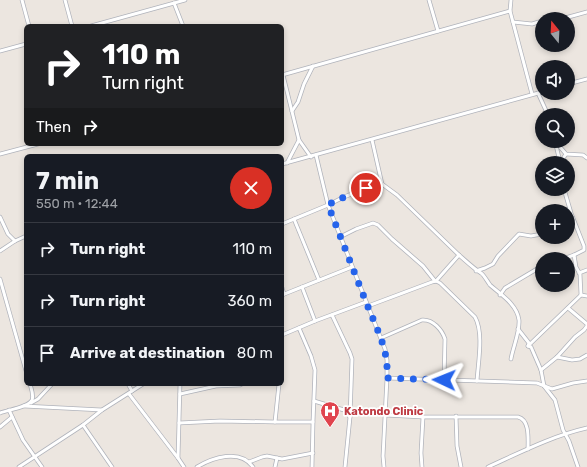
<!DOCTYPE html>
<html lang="en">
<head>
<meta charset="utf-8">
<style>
	:root { --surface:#171b24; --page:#242831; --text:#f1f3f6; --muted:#9ea1a6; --line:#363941 }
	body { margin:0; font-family:Rubik,sans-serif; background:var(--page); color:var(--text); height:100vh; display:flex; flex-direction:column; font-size:15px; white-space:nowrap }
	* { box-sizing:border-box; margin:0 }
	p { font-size:13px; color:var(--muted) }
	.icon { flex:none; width:22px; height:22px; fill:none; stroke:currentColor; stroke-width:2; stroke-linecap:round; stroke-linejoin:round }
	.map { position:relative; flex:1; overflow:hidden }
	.drawer { position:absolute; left:24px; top:154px; width:260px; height:232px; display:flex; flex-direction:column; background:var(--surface); border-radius:6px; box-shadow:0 2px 6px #0003 }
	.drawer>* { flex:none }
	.banner { position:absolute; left:24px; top:24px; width:260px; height:122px; border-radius:6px; box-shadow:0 2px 6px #0003; background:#202124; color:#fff; overflow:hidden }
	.needle { width:26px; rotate:342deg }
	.controls { position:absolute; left:535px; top:12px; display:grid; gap:8px }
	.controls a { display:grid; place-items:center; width:40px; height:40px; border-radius:50%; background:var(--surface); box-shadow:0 2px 6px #0003; font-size:20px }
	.pin { position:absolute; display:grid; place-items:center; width:34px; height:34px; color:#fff; margin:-17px; border:2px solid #fff; border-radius:50%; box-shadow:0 1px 4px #0007 }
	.me { position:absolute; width:44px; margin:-22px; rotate:272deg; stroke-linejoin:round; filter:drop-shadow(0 0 3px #0008) }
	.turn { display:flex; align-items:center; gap:14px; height:84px; padding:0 12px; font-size:18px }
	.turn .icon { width:52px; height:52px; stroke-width:2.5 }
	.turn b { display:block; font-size:28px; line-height:34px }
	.then { display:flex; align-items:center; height:38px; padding:0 12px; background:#0003; gap:8px; font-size:15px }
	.round { display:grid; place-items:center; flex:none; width:42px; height:42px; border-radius:21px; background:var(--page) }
	.overview { display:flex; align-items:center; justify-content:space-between; height:68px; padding:0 12px }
	h1 { font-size:24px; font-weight:700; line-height:30px }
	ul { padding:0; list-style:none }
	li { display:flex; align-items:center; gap:12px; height:52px; padding:0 12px; border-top:1px solid var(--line) }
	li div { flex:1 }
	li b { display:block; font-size:15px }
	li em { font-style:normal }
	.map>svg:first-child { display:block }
</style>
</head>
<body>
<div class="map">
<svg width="587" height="467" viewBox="0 0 587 467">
	<rect width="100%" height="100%" fill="#ece6e0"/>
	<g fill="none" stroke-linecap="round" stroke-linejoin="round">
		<!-- street casing -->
		<g stroke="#b0b3bb" stroke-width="4.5">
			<g id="street">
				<path d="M22,0l7,26"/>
				<path d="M65,0l7,26"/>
				<path d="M429,0l9,31"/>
				<path d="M174,3l9,23"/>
				<path d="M510,11l1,-11"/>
				<path d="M548,19l17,-1 22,-6"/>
				<path d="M513,22l19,2 10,-3"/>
				<path d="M91,26l94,-26"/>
				<path d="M0,51l26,-7"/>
				<path d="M282,75l228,-64 22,83"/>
				<path d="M283,75l16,65 -12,23"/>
				<path d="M568,84l19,-5"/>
				<path d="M538,93l10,22"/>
				<path d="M292,111l6,-9 6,-18 9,-18"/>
				<path d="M299,140l12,17"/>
				<path d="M372,140l10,44"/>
				<path d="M555,141l5,21"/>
				<path d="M558,141l2,6 6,7 17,1 4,3"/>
				<path d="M0,154l38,-10"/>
				<path d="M316,155l12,50 16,-8 33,-13h5l15,11 62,60 -23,26"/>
				<path d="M560,163l6,-9"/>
				<path d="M282,164l260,-72"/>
				<path d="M564,189l7,24 13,33v4l-10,5"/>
				<path d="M0,217l8,17 7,7"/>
				<path d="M294,219l25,61"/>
				<path d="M282,224l46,-19 57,144 2,11v18l-4,78 1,11"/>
				<path d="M340,237l16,-8 17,-6 5,2 14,14 31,27 12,15"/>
				<path d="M0,251l15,-10 11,-5"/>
				<path d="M459,255c7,6 14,13 22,18 3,2 6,8 9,12 10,9 27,19 29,35 1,12 -6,27 -8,39"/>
				<path d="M476,271l9,-3 8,-4 5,-8 21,-22 12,2 11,-2"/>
				<path d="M579,273l8,-3"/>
				<path d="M0,279l26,92"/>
				<path d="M302,287l13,34"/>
				<path d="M282,288l2,6"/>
				<path d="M282,295l70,-28"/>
				<path d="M500,295l5,-7 37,-22"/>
				<path d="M581,295l6,1"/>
				<path d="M368,306l64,-24 4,-1 4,2 35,34c9,16 3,46 2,64"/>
				<path d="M568,308l19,16"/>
				<path d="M299,328l12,28 4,14 -2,52"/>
				<path d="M518,329l11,14 -1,3 3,1 10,23 3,16 11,14 8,30 6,11 9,26"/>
				<path d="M282,335l33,-14 51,-19"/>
				<path d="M381,338l41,-18c11,-1 20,10 23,19l-1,41"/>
				<path d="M528,346l53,-51 -1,-21 -4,-7 -2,-12 -11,4"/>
				<path d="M557,357l15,3 8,-1 7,-4"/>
				<path d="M541,370l16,-13 18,-20 9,-7 3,-4"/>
				<path d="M387,378l150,5 15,6 21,-6 14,-2"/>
				<path d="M128,384l4,7"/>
				<path d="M279,384l-4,38h38l-1,45"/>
				<path d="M129,394l49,64 6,9"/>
				<path d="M180,394l36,-8 24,-1 2,-1"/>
				<path d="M314,401l30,9 6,7 2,-58 -2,-6 -18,-38"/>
				<path d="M31,403l7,-4 14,-15"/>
				<path d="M24,406l78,4"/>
				<path d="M9,410l14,30 19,27"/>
				<path d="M0,413c8,-3 29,-6 32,-13 2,-5 -1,-12 -2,-16"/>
				<path d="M385,415l38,2h95c12,3 10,22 10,32"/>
				<path d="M456,416l1,30 4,21"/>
				<path d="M179,423l41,-2 55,1"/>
				<path d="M83,425l29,42"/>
				<path d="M0,427l12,-10"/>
				<path d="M178,458l2,-74"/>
				<path d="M249,462l13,-5 5,-1 15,3 31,-6"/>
				<path d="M19,467l64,-42 19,-15 41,-26"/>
				<path d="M197,467c15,-9 43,-19 56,0"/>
				<path d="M275,467l2,-9"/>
				<path d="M345,467l5,-50"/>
				<path d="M422,467l-1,-14 2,-36"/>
				<path d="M488,467c33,-15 64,-31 99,-39"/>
			</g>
		</g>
		<!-- street -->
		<use href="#street" stroke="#fff" stroke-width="3"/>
	</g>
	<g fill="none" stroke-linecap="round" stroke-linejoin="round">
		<!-- route -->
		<path stroke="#2563eb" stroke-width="7" stroke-dasharray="0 12.6" d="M366,188l-29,12 -9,5 38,97 15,36 6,22v18l57,2"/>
	</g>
	<!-- icons -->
	<defs>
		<g id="hospital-pin" transform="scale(1)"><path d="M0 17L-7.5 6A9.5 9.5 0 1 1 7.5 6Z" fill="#e0444e" stroke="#fff"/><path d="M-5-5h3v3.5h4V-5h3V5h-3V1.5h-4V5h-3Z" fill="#fff"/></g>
	</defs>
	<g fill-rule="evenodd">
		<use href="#hospital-pin" x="330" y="411"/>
	</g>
	<g text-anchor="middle" stroke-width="3.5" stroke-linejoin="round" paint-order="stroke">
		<!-- health labels -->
		<g font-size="11" font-weight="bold" fill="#be3a42" stroke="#fff" text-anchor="start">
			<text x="344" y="415">Katondo Clinic</text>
		</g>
	</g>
</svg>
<div class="controls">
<a><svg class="needle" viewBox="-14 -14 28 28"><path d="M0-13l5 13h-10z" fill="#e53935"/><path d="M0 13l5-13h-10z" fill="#9ea1a6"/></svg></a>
<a><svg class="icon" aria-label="sound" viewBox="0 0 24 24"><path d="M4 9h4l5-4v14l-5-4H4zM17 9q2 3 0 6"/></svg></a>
<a><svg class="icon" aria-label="search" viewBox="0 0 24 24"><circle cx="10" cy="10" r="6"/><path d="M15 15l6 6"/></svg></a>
<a><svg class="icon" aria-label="layers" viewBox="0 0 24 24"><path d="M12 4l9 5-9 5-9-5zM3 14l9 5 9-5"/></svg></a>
<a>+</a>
<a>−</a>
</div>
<div class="pin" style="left:366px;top:188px;background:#d93025"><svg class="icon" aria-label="arrive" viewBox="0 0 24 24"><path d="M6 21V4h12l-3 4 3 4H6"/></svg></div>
<svg class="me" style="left:444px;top:380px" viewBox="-20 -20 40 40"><path d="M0-17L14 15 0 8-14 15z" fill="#2563eb" stroke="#fff" stroke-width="4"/></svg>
<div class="banner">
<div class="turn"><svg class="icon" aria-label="right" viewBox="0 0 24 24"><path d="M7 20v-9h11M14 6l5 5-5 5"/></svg><div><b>110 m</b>Turn right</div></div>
<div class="then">Then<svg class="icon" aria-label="right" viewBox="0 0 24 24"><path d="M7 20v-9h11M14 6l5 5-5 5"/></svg></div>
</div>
<section class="drawer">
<div class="overview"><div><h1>7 min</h1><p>550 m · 12:44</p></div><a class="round" style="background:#d93025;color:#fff"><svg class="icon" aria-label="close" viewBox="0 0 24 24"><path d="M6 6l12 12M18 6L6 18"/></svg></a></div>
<ul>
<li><svg class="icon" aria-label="right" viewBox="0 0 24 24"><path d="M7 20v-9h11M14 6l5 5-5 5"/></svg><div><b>Turn right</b></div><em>110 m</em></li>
<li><svg class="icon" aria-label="right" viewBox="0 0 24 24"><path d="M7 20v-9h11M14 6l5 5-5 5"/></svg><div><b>Turn right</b></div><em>360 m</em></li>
<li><svg class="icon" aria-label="arrive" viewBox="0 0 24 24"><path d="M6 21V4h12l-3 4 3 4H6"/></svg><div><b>Arrive at destination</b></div><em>80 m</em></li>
</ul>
</section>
</div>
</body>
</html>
